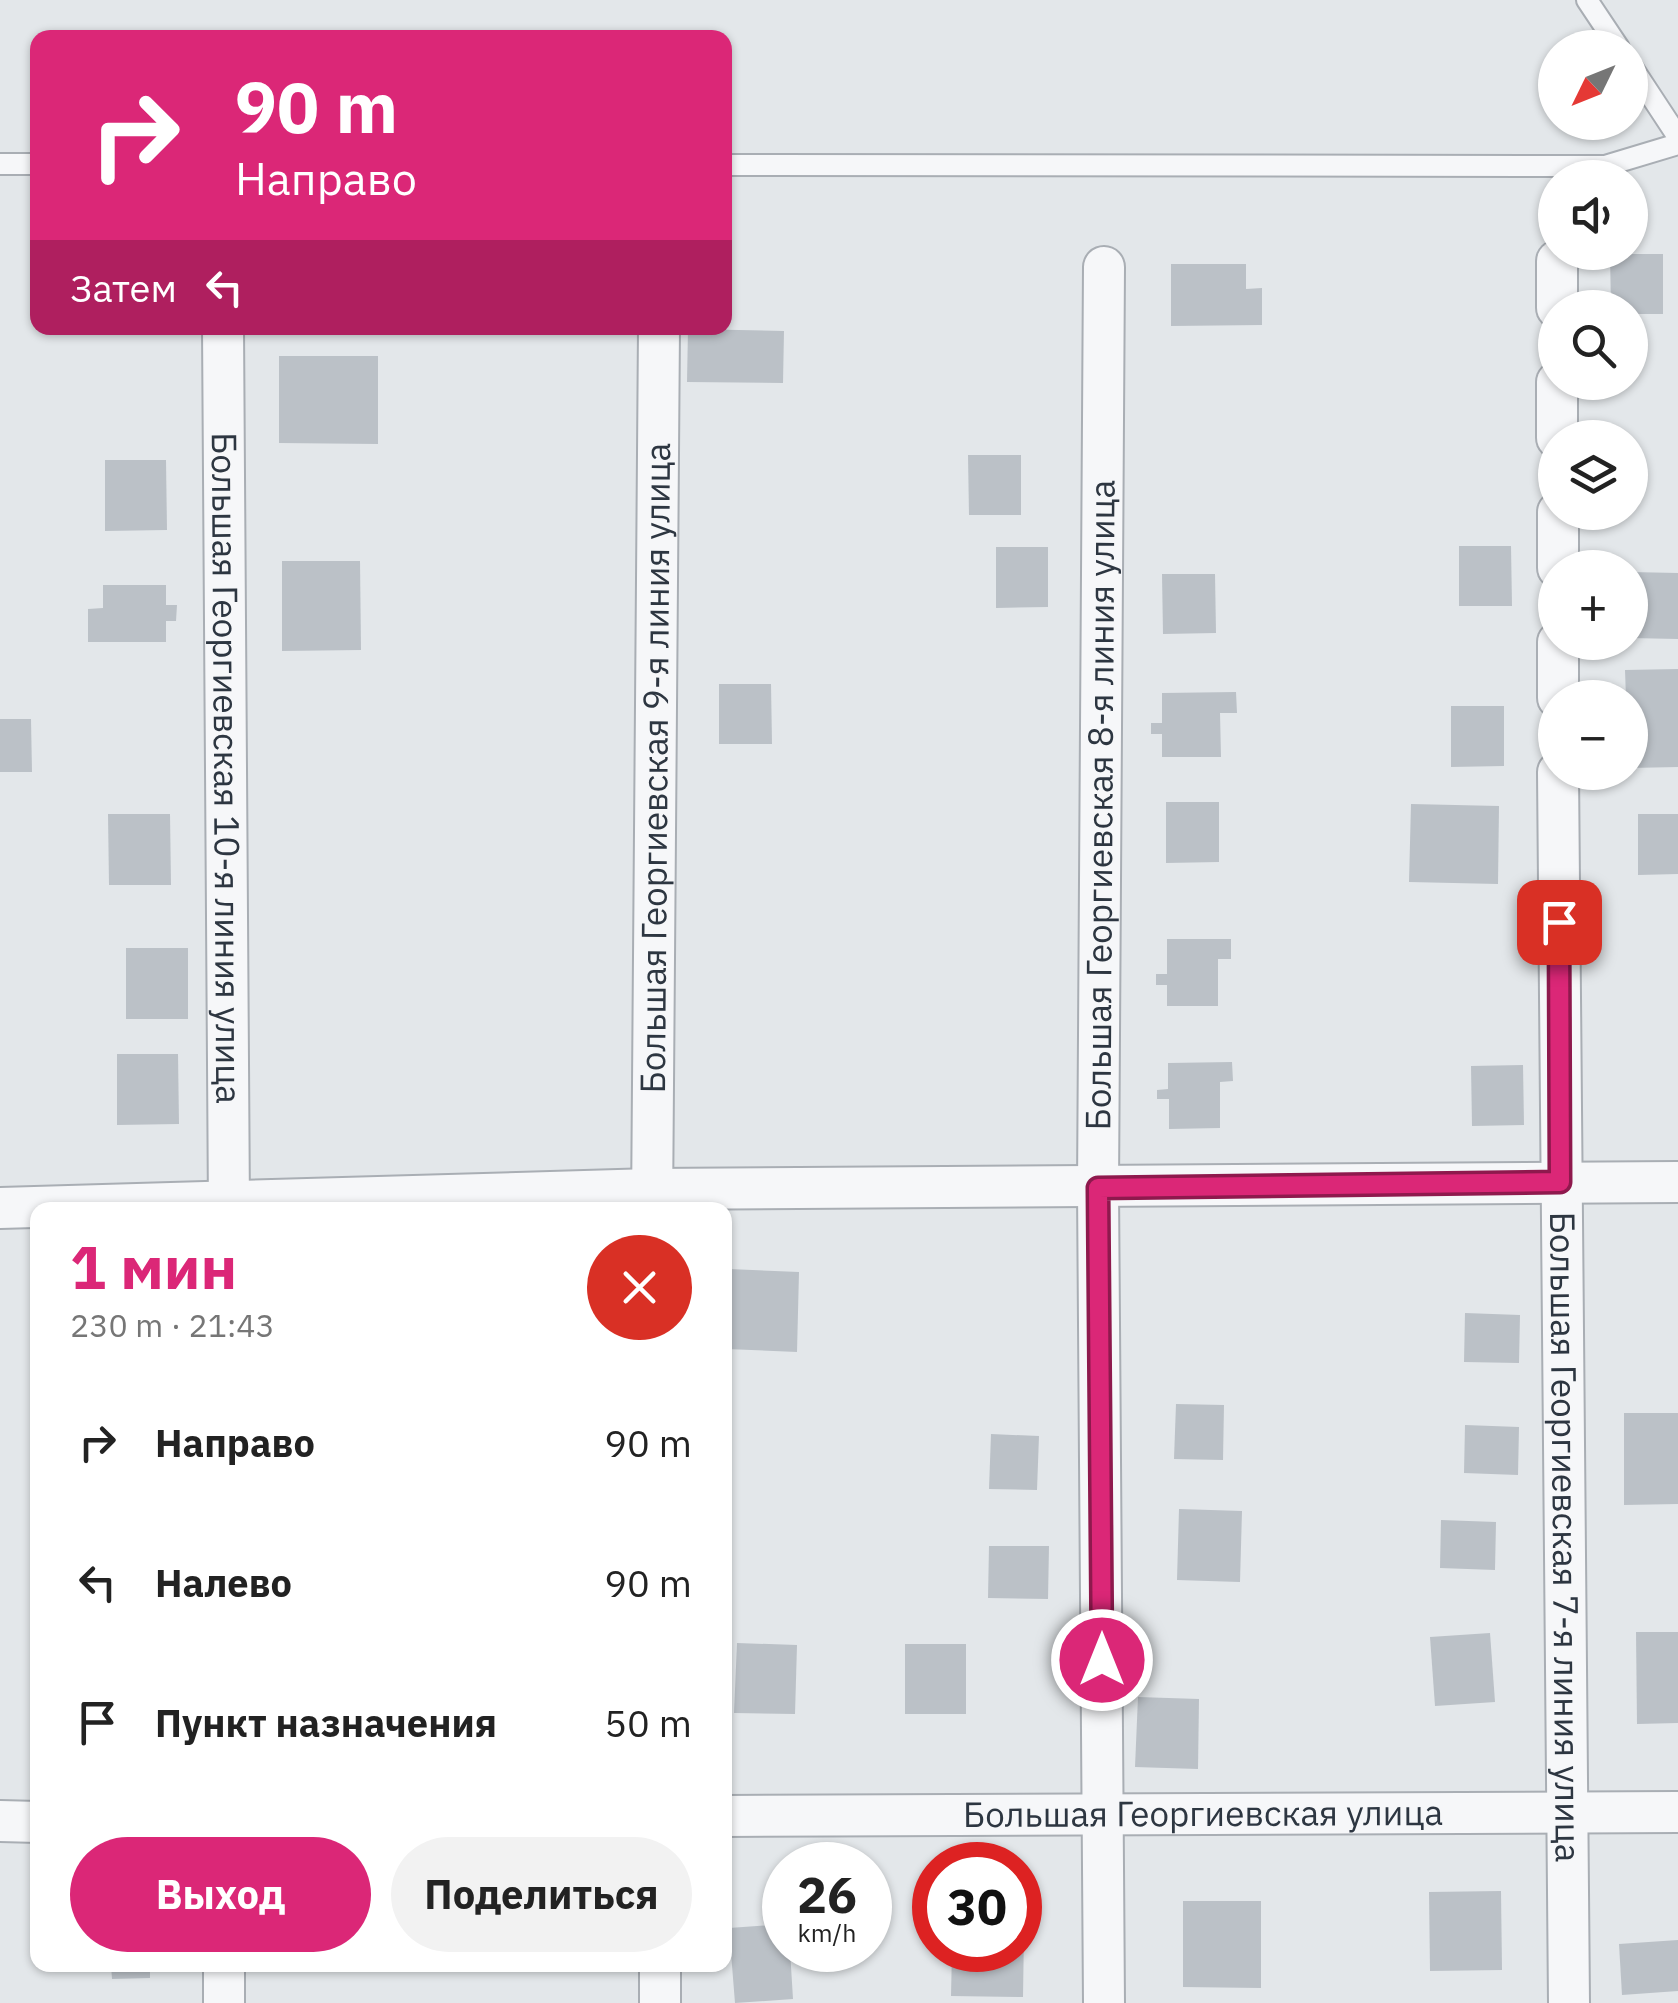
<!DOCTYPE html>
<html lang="ru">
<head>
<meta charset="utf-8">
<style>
	:root { --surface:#fff; --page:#f2f2f2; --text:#222; --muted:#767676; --accent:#db2777 }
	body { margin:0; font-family:"IBM Plex Sans",sans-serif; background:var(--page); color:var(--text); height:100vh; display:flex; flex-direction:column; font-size:38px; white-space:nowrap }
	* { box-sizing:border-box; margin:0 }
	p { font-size:32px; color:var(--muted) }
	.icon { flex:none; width:55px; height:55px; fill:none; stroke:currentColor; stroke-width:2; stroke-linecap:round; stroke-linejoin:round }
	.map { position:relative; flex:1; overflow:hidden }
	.details { position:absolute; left:30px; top:1202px; width:702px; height:770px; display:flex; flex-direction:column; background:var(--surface); border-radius:20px; box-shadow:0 2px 8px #0004 }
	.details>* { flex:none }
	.hud { position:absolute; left:30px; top:30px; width:702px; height:305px; border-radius:20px; box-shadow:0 2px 8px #0004; background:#db2777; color:#fff; overflow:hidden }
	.needle { width:65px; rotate:227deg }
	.fabs { position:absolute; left:1538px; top:30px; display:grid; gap:20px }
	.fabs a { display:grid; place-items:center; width:110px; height:110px; border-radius:50%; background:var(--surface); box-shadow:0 2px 8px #0004; font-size:50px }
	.speed { position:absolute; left:762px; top:1842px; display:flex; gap:20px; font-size:50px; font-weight:700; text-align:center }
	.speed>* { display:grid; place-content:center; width:130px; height:130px; border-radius:50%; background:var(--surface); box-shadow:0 2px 8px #0004; line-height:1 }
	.speed small { font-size:25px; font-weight:400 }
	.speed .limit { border:15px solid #d22; background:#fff; color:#111 }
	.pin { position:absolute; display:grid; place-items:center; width:85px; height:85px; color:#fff; margin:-42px; border-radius:20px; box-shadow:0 5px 15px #0006 }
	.me { position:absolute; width:110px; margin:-55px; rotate:0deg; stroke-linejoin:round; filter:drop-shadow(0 0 8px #0008) }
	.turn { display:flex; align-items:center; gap:35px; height:210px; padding:0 40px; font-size:45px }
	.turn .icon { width:130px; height:130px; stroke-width:2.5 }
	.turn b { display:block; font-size:70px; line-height:85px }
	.then { display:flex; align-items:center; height:95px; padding:0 40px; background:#0003; gap:20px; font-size:38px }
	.round { display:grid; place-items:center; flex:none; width:105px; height:105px; border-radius:52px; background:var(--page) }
	.overview { display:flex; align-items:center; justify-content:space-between; height:170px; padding:0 40px }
	h1 { font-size:60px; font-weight:800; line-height:75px; color:var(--accent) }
	.button { display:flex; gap:20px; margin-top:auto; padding:20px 40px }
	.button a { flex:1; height:115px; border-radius:60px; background:var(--accent); color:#fff; font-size:40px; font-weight:800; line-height:115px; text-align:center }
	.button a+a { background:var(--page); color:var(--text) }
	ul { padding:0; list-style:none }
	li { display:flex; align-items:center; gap:30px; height:140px; padding:0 40px }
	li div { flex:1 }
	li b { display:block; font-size:38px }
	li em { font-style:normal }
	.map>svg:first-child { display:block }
</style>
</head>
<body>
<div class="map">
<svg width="1678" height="2003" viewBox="0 0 1678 2003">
	<rect width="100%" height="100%" fill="#e3e7ea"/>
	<!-- building -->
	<g fill="#bbc1c7">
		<path d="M1610,254h53v60h-33v-6h-19z"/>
		<path d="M1171,264h75v25l16,-1v37l-91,1z"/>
		<path d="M688,329l96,2 -1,52 -96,-1z"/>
		<path d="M279,356h99v88l-99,-1z"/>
		<path d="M968,455h53v60h-52z"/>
		<path d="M105,460h61l1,70 -62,1z"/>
		<path d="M1459,546h52l1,60h-53z"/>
		<path d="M996,547h52v60l-52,1z"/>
		<path d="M282,561h78l1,89 -79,1z"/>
		<path d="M1630,572l48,1v66l-48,-1z"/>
		<path d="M1162,574h53l1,59 -53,1z"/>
		<path d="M103,585h63v20h11l-1,16h-10v21h-78v-33l15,-1z"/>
		<path d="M1678,669v98l-48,1v-70h-4l-1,-28z"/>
		<path d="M719,684h52l1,60h-53z"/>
		<path d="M1236,692l1,21h-17l1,44h-59v-23h-11v-11h11v-30z"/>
		<path d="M1451,706h53v60l-53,1z"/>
		<path d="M0,719h31l1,53h-32z"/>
		<path d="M1166,802h53v60l-53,1z"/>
		<path d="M1411,804l88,2 -1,78 -89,-2z"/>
		<path d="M108,814h62l1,71h-62z"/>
		<path d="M1638,814h40v60l-40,1z"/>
		<path d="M1167,939h64v20h-13v47h-51v-21h-11v-11h11z"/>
		<rect x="126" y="948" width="62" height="71"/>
		<path d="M117,1054h61l1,70 -62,1z"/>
		<path d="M1232,1062l1,19 -13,1v46l-51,1v-30h-12v-9l11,-1v-26z"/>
		<path d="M1523,1065l1,60 -52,1 -1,-60z"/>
		<path d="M729,1269l70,3 -2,80 -71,-3z"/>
		<path d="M1465,1313l55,2 -1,48 -55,-1z"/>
		<path d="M1176,1404l48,1 -1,55 -49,-1z"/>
		<path d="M1624,1413h54v91l-54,1z"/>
		<path d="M1465,1425l54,2 -1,48 -54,-2z"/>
		<path d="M991,1434l48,2 -2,54 -48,-1z"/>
		<path d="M1179,1509l63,2 -2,71 -63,-2z"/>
		<path d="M1441,1520l55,2 -1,48 -55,-2z"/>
		<path d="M989,1546h60l-1,53 -60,-1z"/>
		<path d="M1636,1632h42v91l-41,1z"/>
		<path d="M1490,1633l5,69 -60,4 -5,-69z"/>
		<path d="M737,1643l60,2 -2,69 -61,-1z"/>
		<rect x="905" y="1644" width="61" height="70"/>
		<path d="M1138,1697l61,2 -1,70 -63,-2z"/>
		<path d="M1501,1891l1,79 -72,1 -1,-79z"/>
		<path d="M1183,1901h78v87l-78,-1z"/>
		<path d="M785,1924v26h5l3,49 -58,4 -6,-75z"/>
		<path d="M1020,1932h4l-1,65 -72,-1 1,-46h68z"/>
		<path d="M1678,1940v51l-56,4 -3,-51z"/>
		<path d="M111,1965h39v13l-38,1z"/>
	</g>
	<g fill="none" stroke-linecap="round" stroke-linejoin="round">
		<!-- service casing -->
		<g stroke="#a9aeb4" stroke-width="24">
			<g id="service">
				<path d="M1587,0l32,48"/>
				<path d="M1630,64l48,73"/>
				<path d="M0,164h38"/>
				<path d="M725,165l880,1 73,-22"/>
			</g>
		</g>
		<!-- minor casing -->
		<g stroke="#a9aeb4" stroke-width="44">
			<g id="minor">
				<path d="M1557,261v47"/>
				<path id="s1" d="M223,328l6,882"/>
				<path d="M1557,382v56"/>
				<path d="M1558,512v56"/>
				<path d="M1558,642v56"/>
				<path id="s2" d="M1558,772l11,1231"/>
				<path d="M0,1208l652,-19 1026,-7"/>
				<path id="s3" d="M652,1210l7,-882"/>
				<path id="s4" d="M725,1816l953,-4"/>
				<path d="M0,1821l38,1"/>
				<path d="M224,1965v38"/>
				<path d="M660,2003v-38"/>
				<path id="s5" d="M1104,2003l-6,-815 6,-921"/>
			</g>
		</g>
		<!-- service -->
		<use href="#service" stroke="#f6f7f9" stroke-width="20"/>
		<!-- minor -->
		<use href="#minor" stroke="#f6f7f9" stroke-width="40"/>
	</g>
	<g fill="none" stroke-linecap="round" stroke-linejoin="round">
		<!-- route casing -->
		<g stroke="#8e194d" stroke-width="25">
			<path id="route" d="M1102,1660l-4,-472 462,-6 -1,-260"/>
		</g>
		<!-- route -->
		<use href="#route" stroke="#db2777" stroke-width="18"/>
	</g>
	<g text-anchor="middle" stroke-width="10" stroke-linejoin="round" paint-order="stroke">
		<!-- street labels -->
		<g font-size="35" fill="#2d3641" stroke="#f3f5f8">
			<text dy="12" stroke="none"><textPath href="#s1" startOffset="440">Большая Георгиевская 10-я линия улица</textPath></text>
			<text dy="12" stroke="none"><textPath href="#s3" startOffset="442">Большая Георгиевская 9-я линия улица</textPath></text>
			<text dy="12" stroke="none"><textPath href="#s5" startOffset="1198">Большая Георгиевская 8-я линия улица</textPath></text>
			<text dy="12" stroke="none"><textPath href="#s2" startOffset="765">Большая Георгиевская 7-я линия улица</textPath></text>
			<text dy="12" stroke="none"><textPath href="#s4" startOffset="478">Большая Георгиевская улица</textPath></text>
		</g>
	</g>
</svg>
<div class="fabs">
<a><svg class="needle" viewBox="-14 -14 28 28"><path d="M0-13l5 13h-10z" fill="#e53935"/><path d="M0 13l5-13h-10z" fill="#767676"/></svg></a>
<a><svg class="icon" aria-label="sound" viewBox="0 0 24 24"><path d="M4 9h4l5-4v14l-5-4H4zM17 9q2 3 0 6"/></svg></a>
<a><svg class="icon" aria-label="search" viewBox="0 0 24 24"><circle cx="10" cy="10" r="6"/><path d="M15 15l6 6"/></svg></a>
<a><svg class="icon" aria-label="layers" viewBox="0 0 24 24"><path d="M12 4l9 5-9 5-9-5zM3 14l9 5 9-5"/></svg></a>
<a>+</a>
<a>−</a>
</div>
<div class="speed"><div>26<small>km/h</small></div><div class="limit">30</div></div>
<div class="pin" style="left:1559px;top:922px;background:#d93025"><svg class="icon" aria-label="arrive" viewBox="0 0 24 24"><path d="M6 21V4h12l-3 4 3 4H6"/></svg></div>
<svg class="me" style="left:1102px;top:1660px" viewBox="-20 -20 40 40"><circle r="17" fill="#db2777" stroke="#fff" stroke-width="3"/><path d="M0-11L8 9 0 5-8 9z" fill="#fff"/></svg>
<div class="hud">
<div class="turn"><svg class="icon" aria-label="right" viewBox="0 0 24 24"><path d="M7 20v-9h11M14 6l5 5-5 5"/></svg><div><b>90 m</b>Направо</div></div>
<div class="then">Затем<svg class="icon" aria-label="left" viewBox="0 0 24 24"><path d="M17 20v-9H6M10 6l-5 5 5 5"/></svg></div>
</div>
<section class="details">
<div class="overview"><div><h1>1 мин</h1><p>230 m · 21:43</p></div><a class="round" style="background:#d93025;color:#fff"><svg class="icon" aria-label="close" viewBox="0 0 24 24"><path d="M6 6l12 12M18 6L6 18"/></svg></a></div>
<ul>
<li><svg class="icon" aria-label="right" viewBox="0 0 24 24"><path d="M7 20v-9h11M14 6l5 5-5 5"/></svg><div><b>Направо</b></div><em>90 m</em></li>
<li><svg class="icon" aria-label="left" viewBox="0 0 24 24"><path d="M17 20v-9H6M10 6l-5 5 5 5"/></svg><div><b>Налево</b></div><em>90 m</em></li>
<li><svg class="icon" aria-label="arrive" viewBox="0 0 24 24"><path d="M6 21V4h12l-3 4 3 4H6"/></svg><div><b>Пункт назначения</b></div><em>50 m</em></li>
</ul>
<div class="button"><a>Выход</a><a>Поделиться</a></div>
</section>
</div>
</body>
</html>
